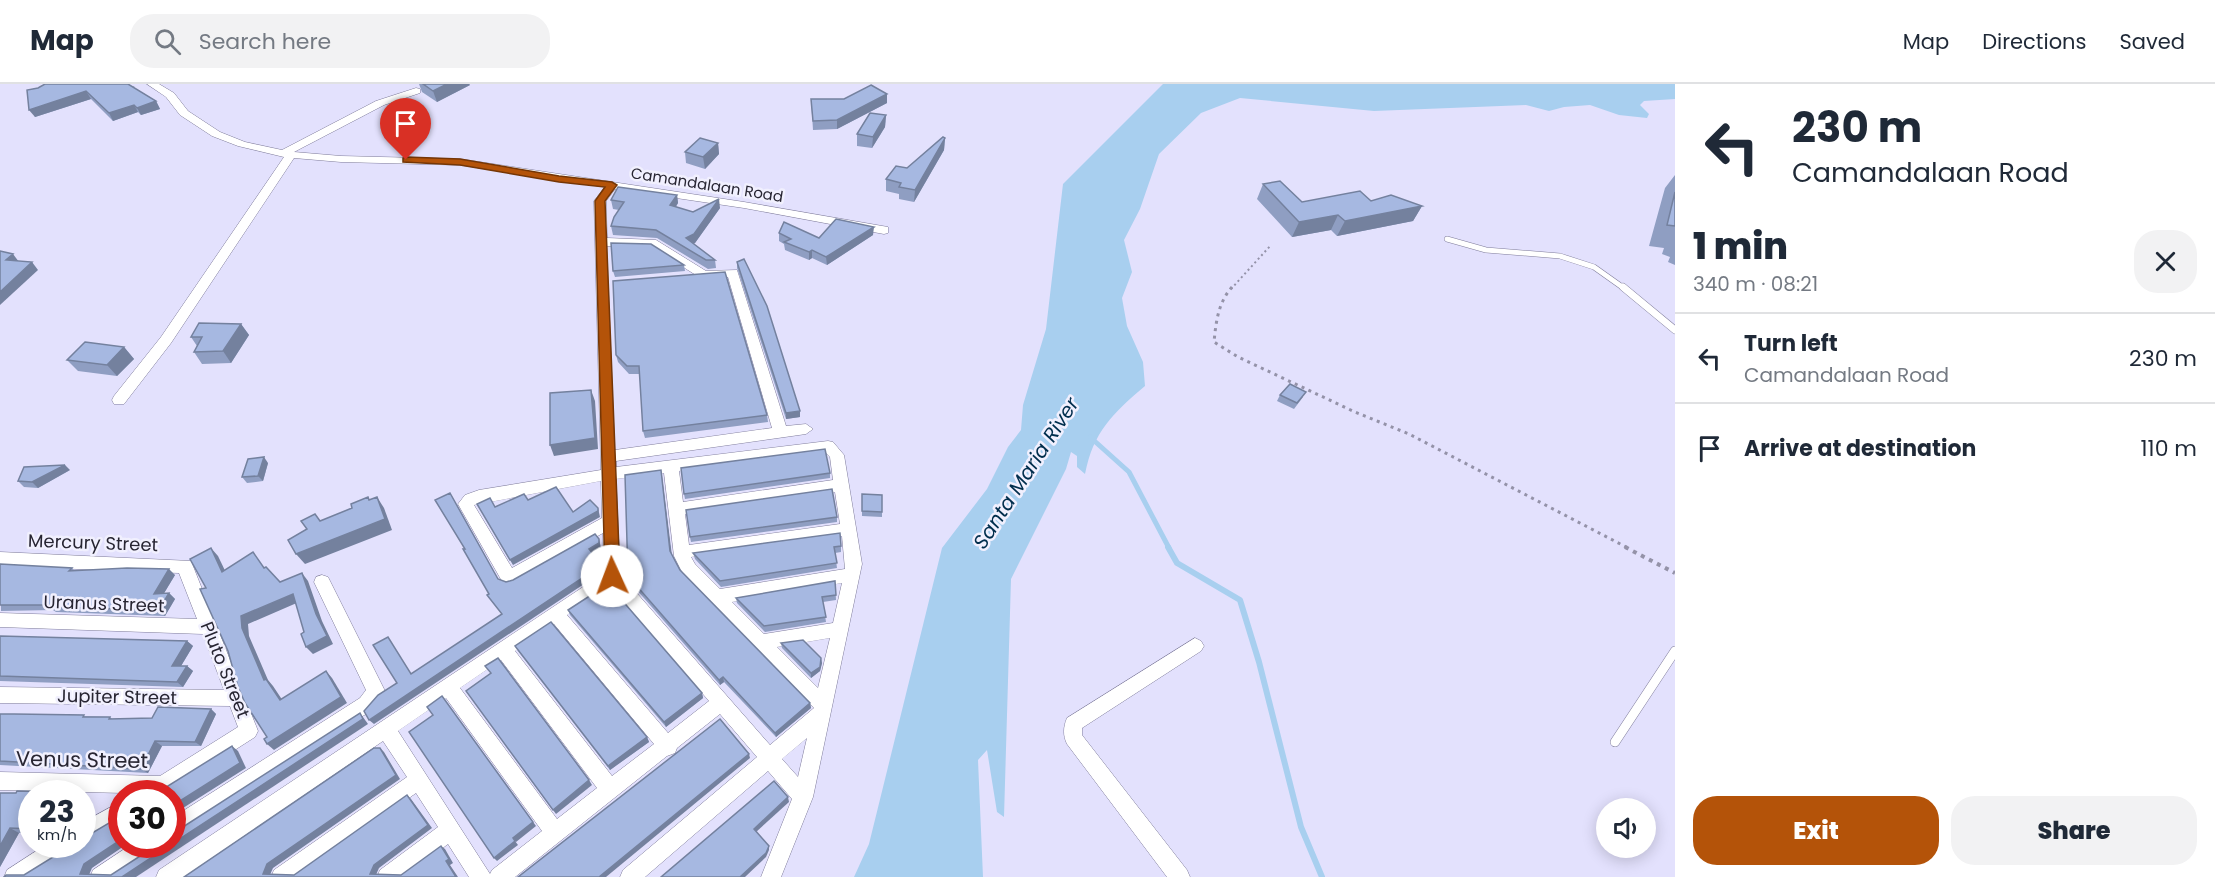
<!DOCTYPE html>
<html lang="en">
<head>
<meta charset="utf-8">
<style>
	:root { --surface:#fff; --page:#f2f2f3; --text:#1f2937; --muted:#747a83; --line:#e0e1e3; --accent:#b45309 }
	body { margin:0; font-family:Poppins,sans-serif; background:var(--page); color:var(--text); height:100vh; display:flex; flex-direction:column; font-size:22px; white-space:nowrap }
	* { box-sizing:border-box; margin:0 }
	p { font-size:20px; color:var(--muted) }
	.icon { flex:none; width:33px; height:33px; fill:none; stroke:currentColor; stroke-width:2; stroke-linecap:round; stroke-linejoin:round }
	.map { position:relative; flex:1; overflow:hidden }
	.drawer { display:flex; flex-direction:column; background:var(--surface); width:540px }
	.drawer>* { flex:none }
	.banner { background:#fff; color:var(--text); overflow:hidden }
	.controls { position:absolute; left:1596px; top:714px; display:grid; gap:12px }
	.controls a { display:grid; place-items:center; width:60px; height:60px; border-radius:50%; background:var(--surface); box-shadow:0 3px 15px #0003; font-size:30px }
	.speed { position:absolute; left:18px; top:696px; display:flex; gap:12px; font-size:30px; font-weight:700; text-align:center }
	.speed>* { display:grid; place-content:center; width:78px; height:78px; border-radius:50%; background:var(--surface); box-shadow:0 3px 15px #0003; line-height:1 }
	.speed small { font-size:15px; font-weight:400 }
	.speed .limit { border:9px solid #d22; background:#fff; color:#111 }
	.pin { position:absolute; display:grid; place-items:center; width:51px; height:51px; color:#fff; margin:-62px -26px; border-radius:50% 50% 50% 0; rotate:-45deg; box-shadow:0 0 6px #0007 }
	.pin .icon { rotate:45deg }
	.me { position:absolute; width:66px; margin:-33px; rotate:358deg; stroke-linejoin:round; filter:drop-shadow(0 0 4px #0008) }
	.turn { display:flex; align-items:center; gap:21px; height:126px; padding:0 18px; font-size:27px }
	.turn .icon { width:78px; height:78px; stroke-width:2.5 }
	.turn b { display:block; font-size:42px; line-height:51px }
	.round { display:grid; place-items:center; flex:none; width:63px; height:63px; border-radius:24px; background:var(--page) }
	.headline { display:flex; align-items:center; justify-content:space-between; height:102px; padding:0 18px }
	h1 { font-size:36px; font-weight:800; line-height:45px }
	.button { display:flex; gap:12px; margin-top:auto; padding:12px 18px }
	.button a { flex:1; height:69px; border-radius:24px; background:var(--accent); color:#fff; font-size:24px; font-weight:800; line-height:69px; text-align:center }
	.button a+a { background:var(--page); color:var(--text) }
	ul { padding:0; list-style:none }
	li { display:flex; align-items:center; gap:18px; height:90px; padding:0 18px; border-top:2px solid var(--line) }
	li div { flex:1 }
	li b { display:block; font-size:22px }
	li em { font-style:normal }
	header { display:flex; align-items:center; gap:36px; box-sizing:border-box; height:84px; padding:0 30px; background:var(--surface); border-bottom:2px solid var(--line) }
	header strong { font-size:28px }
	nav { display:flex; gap:33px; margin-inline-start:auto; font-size:21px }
	.search { width:420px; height:54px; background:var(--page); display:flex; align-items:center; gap:15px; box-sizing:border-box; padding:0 21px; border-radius:24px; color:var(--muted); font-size:22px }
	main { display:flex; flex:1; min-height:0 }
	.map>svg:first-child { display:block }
</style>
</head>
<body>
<header>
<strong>Map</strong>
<div class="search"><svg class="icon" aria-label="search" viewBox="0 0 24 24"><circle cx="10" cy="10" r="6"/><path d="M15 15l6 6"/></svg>Search here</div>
<nav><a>Map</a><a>Directions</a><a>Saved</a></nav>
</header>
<main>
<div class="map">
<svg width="1675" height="793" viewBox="0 0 1675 793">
	<rect width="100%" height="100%" fill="#e3e1fd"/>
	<!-- water -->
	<path fill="#a8cfef" d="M1163,0h512v15l-31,2 -4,4 9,9 -2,4 -28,-3 -29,-10 -26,2 -15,4 -23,-6 -152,6 -134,-13 -39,15 -42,41 -19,55 -16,31 8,32 -10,26 5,28 16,36 2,24c-32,27 -52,46 -60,88l-8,-7v-11l-6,-4 -5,17 -55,110 -7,238 -7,-5 -10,-62 -9,10 5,117h-129l15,-33 73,-296 45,-59 21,-42 13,-17 2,-25 23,-76 17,-145z"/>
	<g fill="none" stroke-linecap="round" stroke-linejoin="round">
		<!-- stream-far1 -->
		<path stroke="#a8cfef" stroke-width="5" d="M1090,353l39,35 40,76"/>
		<!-- stream -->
		<path stroke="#a8cfef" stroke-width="6" d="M1168,463l9,16 63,37 19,62 42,165 21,50"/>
		<!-- service-far2 casing -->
		<g stroke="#7f7c9b" stroke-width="6">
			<path id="service-far2" d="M1447,155l39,11 74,6 34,11 31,22"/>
		</g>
		<!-- service-far1 casing -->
		<g stroke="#7f7c9b" stroke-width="8">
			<path id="service-far1" d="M1623,203l52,43"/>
		</g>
		<!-- service casing -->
		<g stroke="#7f7c9b" stroke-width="10">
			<path id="service" d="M1615,658l60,-91"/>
		</g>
		<!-- minor casing -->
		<g stroke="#7f7c9b" stroke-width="1">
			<g id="minor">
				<path d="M147,0h12l15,9 14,18 32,21 25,10 37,8 94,-49 40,-13 4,1v4l-36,12 -90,47 47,4 119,3 284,43 144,25v6l-4,1 -140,-26 -129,-19 -9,12 1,37 49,2 50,31 31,-1 49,156 20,-2 7,5 -7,5 -190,27v6l212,-26 5,1 11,13 18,109 -49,233 -32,80h-20l31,-78 -24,-28 -123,106h-25l3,-7 134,-113 -37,-43 -43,34 -2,5 -8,3 -152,121h-46l-21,-33 -44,33h-27l3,-7 58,-43 -22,-34 -118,84h-27l3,-7 133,-93 -24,-36 -199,136h-28l3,-7 445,-297 -1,-40 -88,50 -6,2 -6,-2 -45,-79 7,-9 14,-5 122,-20 -7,-269 11,-14 -145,-22 -119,-3 -47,-4 -123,185 -47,61h-10l-2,-4 2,-4 47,-59 123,-180 -46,-11 -26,-10 -32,-21 -14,-18zM607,162l46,2 46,29h29l44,151 -157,22zM825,368l5,5 3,23 -150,22 -4,-31zM664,389l10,83 9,18 131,134 -44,37 -150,-171 -4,-95zM601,397l1,37 -90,50 -38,-63zM835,408l5,32 -151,21 -4,-31zM842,452l3,33 -125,20 -25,-25 -4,-7zM842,499l-9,40 -69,11 -32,-32zM610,502l99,115 -41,32 -101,-118zM554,540l100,120 -42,32 -97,-125zM830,554l-12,50 -41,-41zM501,576l96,128 -40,31 -97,-131zM446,614l96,133 -50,39 -2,4 -92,-143zM807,654l-9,39 -16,-18z"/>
				<path d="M0,468l191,9 67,170 -3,6 -89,57 -166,-4v-18l160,4 78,-49 -8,-21 -230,-3v-16l224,3 -21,-56 -203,-7v-14l197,6 -18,-46 -179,-7z"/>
				<path d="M322,491l6,2 57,114 -13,19 -200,130v-22l188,-120 6,-8 -52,-108 2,-5z"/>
				<path d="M1195,554l6,3 3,5 -3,5 -119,77v7l105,135 3,7h-23l-100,-133c-4,-8 -4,-17 0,-26z"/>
				<path d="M122,717v20l-40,23v-21z"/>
				<path d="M47,760h29l-3,7 -41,26h-28l3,-7z"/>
				<path d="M132,760h28l-3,7 -39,26h-28l3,-7z"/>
			</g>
		</g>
		<!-- path-far2 -->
		<path stroke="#9492a8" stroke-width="2" stroke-dasharray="2 3" stroke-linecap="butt" d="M1231,205l40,-44"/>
		<!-- path-far1 -->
		<path stroke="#9492a8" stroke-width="3" stroke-dasharray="3 4.5" stroke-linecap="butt" d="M1232,203c-14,16 -16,35 -18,55l24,15 117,55 54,22 219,114"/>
		<!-- path -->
		<path stroke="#9492a8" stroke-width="4" stroke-dasharray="4 5" stroke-linecap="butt" d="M1625,463l50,26"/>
		<!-- service-far2 -->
		<use href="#service-far2" stroke="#fff" stroke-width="5"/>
		<!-- service-far1 -->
		<use href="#service-far1" stroke="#fff" stroke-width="7"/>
		<!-- service -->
		<use href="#service" stroke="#fff" stroke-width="9"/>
		<!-- minor -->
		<use href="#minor" fill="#fff" fill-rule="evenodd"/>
	</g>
	<!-- wall -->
	<g fill="#8f9ec2">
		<path d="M419,0h50l1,1 -33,17 -15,-10z"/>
		<path d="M135,2l-2,1 23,14 4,8 -19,6 -3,-3 -25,9 -22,-22 -56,18 -8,-27z"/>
		<path d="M811,15l76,4 -50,26 -24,1z"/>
		<path d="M886,31l-1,12 -13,21 -15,-2v-12z"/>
		<path d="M945,54l-1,12 -30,52 -15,-3v-5l-13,-3v-12l21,-11z"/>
		<path d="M718,59l1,11 -14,15 -19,-6 -1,-11z"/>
		<path d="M1675,91v90l-7,-3 2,-5 -8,-3 2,-6 -15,-2 16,-58z"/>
		<path d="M1263,100l39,18 69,-1 51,5 -9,15 -76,15 -6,-6 -39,7 -35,-38z"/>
		<path d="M677,111l1,8 -2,4 17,5 27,-4 -25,35 -2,1 22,16 1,8 -8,1 -51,-31 -44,-3 -2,-9 8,-16 -6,-1 -2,-9z"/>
		<path d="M779,149l40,5 54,-3 -46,30 -15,-7 -3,2 -24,-10 -1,-6 -5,-3z"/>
		<path d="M737,178l63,149v6l-14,2 -49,-151z"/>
		<path d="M684,181l1,6 -70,6 -2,-6z"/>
		<path d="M241,240l8,11 -18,28 -29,1 -8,-12 3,-6 -6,-9z"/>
		<path d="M124,263l10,12 -17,17 -39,-5 -11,-11z"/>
		<path d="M616,271l151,60 1,7 -123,16 -2,-7 -3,-57h-11l-11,-12z"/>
		<path d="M1280,311l23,2 -9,12 -17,-8z"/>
		<path d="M268,379l-5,18 -16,2 -5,-6z"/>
		<path d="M70,386l-32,18 -14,-1 -6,-6z"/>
		<path d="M661,386l10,83 9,17 130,133 1,5 -35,29 -52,-55 -4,3 -91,-104 -1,-5z"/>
		<path d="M830,389v5l-145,21 -1,-5z"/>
		<path d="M862,410l20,18v5l-20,-1z"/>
		<path d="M837,433v5l-146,20 -1,-5z"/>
		<path d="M841,462v6l-6,1 2,15 -116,19 -26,-28 -2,-6z"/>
		<path d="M0,480l72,4 3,3 100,4 -11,18h5l6,6 -10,17 -109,-4 -3,-2 -52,1z"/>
		<path d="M835,497l1,19 -13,2 3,20 -61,10 -28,-29 -1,-5z"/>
		<path d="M568,526l134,83 1,5 -37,29 -96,-112z"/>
		<path d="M0,552l187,5 6,5 -12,20h6l6,5 -10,16 -183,-6z"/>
		<path d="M781,559l41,20 -2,8 -9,7 -29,-30z"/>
		<path d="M515,562l132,91 2,5 -39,28 -92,-119z"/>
		<path d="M211,625l5,5 -15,32h-39l-14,27 -148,-8v-51l110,3 2,2 40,-1z"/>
		<path d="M0,709l32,1v39h-13l-19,34z"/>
	</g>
	<!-- shaded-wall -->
	<g fill="#74819e">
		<path d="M447,0h22l1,1 -33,17 -4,-11z"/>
		<path d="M86,7l5,8 -56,18 -6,-7z"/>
		<path d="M887,10v9l-50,26v-9z"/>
		<path d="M156,17l4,8 -19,6 -4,-7z"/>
		<path d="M134,21l4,7 -25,9 -4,-8z"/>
		<path d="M886,31l-1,12 -13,21 1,-11z"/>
		<path d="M945,54l-1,12 -30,52 1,-12z"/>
		<path d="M718,59l1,11 -14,15 -2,-12z"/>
		<path d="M677,111l1,8 -7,10 -1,-8z"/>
		<path d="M719,115l1,9 -25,35 -8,4 -1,-9z"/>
		<path d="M1422,122l-9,15 -76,15 8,-15z"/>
		<path d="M1338,131l-7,15 -39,7 7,-15z"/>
		<path d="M874,143l-1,8 -46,30 -1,-8z"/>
		<path d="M812,166v8l-3,2v-8z"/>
		<path d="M13,170l6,8 -13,-2z"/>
		<path d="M32,178l6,8 -38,35v-13z"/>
		<path d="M241,240l8,11 -18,28 -8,-12z"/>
		<path d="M124,263l10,12 -17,17 -10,-11z"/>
		<path d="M591,306l4,11 3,48 -44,7 -4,-11z"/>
		<path d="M800,327v6l-14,2v-6z"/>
		<path d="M264,373l4,6 -5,18 -5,-5z"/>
		<path d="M65,381l5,5 -32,18 -6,-6z"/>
		<path d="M661,386l1,6 10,80 -2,-5z"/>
		<path d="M377,413l7,11 8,22 -87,34 -9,-10z"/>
		<path d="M598,424l2,9 -87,48 -3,-5z"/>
		<path d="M599,455l2,9 -10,7 -2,-6z"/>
		<path d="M211,464l7,8 11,23 -7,-7z"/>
		<path d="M600,478l2,5v5l-228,152 -5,-4z"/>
		<path d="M169,485l6,6 -15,25 -6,-6z"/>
		<path d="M302,489l6,8 14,40 11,23 -20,10 -7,-7 10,-33z"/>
		<path d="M169,509l6,6 -10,17 -6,-6z"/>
		<path d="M293,510l6,8 -51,22 1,12 19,44 5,6 14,21 -7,-7 -16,-20 -22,-52 -1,-12z"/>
		<path d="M187,557l6,5 -15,25 -6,-5z"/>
		<path d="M821,574l1,5 -2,8 -9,7v-5z"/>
		<path d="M187,582l6,5 -10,16 -6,-5z"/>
		<path d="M326,587l6,7 15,25 -73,47 -7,-6z"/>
		<path d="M723,593l1,5 -4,3 -1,-5z"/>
		<path d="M702,609l1,5 -37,29 -2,-5z"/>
		<path d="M445,617l91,125 -20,16 -3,-4z"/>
		<path d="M810,619l1,5 -35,29 -1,-4z"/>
		<path d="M211,625l5,5 -15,32 -6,-4z"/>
		<path d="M360,629l8,11 -232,153h-14z"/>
		<path d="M647,653l2,5 -39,28 -2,-4z"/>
		<path d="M155,657l7,5 -14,27 -7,-4z"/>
		<path d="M232,662l6,5 8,17 -74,47v-9z"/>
		<path d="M380,664l4,4 16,27 -127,89 -4,9 -6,-3 4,-10z"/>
		<path d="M749,670l1,4 -144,119h-7z"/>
		<path d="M589,696l3,5 -36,29 -3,-4z"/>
		<path d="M82,710l6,3 -6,11z"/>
		<path d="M407,711l4,4 21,29 -53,40 -4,9 -5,-3z"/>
		<path d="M788,713l1,5 -34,31 -1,-4z"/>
		<path d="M10,744l9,5 -19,34v-21z"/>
		<path d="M122,755v5h5l-35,24 -4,9 -8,-3 4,-10z"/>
		<path d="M515,757l3,4 -21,16 -3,-3z"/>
		<path d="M441,762l4,3 8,14 -3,2 8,12h-2l-10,-16z"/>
		<path d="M769,762v4l-3,7 -21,20h-5z"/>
	</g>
	<!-- building -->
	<g fill="#a6b8e1" stroke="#74819e" stroke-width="1.5">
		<path d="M45,0h83l28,17 -19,7 -3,-3 -25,8 -23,-22 -57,19 -2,-20 11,-2z"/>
		<path d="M423,0h24l-14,7z"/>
		<path d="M871,1l16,9 -50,26 -24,1 -2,-22h33z"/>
		<path d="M870,29l16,2 -13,22 -16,-3z"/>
		<path d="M943,53l2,1 -30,52 -16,-3 2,-4 -15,-4 10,-13 11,2z"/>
		<path d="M700,54l18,5 -15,14 -18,-5z"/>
		<path d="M1280,97l22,21 58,-11 11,10 20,-6 31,11 -77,15 -7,-6 -39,7 -36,-38z"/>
		<path d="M618,103l59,8 -7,10 23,7 26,-13 -25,35 -8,4 29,22h-9l-50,-30 -45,-4 3,-9 10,-15 -13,-2z"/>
		<path d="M1675,108v34l-8,-1z"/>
		<path d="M836,135l38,8 -48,30 -14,-7 -3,2 -25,-10 7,-3 -12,-6 5,-11 35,16z"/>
		<path d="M611,159l40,1 33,21 -71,6z"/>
		<path d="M0,167l13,3 -7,6 26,2 -32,30z"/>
		<path d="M744,175l23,47 33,105 -14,2 -49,-151z"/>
		<path d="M725,188l42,143 -124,16 -4,-65h-12l-11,-11 -3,-74z"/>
		<path d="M199,239l42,1 -18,27 -29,1 8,-15h-11z"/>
		<path d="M85,258l39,5 -17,18 -40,-5z"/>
		<path d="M1290,300l16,8 -9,11 -17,-8z"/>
		<path d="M591,306l4,48 -45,7v-52z"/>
		<path d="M825,365l5,24 -146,21 -3,-26z"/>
		<path d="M264,373l-6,19 -16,1 6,-18z"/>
		<path d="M65,381l-33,17 -14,-1 6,-14z"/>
		<path d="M661,386l9,81 10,19 130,133 -35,30 -52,-56 -4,3 -91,-104 -3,-101z"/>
		<path d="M556,403l17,25 17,-12 8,8v3l-88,49 -33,-56 13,-6 5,9 29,-13 4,6z"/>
		<path d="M832,405l5,28 -147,20 -4,-27z"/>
		<path d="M450,409l48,86 8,3 7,-2 82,-46 4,5v4l-10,6 11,13v4l-231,154 -5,-9 14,-16 19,-12 -24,-38 15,-8 23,37 91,-60 -15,-19 2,-1 -26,-45h2l-30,-49z"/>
		<path d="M862,410l20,1v17l-20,-1z"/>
		<path d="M368,413l1,3 8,-3 8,22 -89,35 -8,-14 19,-11 -6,-8 14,-7 5,7 32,-13 -1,-4z"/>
		<path d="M840,449l1,13 -7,1 3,16 -117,18 -27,-28z"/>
		<path d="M211,464l11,24 31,-20 11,16 2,-1 14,15 22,-9 14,41 11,22 -21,11 -5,-13 3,-2 -11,-38 -52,22 1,12 22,52 2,-1 14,21 46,-29 15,26 -74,47 -3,-5 3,-2 -22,-34 -7,-16 -10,-36 -28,-62 6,-1 -16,-29z"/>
		<path d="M0,480l72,4 -3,3 58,-3 42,1 -15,25 15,-1 -10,17 -110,-3 1,-2h-50z"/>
		<path d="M835,497l1,14 -14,2 4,20 -62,9 -28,-28z"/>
		<path d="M608,500l94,109 -38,29 -96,-112z"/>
		<path d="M551,538l96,115 -39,29 -93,-120z"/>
		<path d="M0,552l187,5 -15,25h15l-10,16 -177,-6z"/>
		<path d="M803,556l18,18 -1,9 -9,6 -30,-30z"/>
		<path d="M498,574l91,122 -36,30 -87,-119 25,-18 -6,-7z"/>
		<path d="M442,612l91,126 -20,16 2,3 -21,17 -85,-126 24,-17 -6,-8z"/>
		<path d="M158,623l53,2 -16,33 -40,-1 -14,28 -141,-8v-47h14l70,1 -1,2h27l-1,2 43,-1z"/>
		<path d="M360,629l3,6 -191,125v-10z"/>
		<path d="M720,635l29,35 -150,123h-81z"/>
		<path d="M232,662l8,17 -68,43v-12h-34l3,-3h19z"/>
		<path d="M374,664h6l16,27 -129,89 -4,10 31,1 113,-80 21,30 -54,40 -4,9 31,1 40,-29 8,13 -3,2 10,16h-272z"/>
		<path d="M774,697l14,16 -34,32 15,17 -3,7 -26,24h-79z"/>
		<path d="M17,707l63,1v2h-48v35l-22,-1 -10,18v-53h16z"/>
		<path d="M122,729v26l-38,25 -4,10 31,1 40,-26 1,-5h20l-50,33h-118l2,-2h18l50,-31h8v-5l34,-20z"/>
	</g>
	<!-- route -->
	<path fill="#b45309" stroke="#753606" stroke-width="1.5" d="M406,73l54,2 99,17 53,6 5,3 -12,16 15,375 -2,5 -6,2 -5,-2 -2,-5 -10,-375 10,-14 -46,-5 -99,-17 -57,-3v-4z"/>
	<g text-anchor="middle" stroke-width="5" stroke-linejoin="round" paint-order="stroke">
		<!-- far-street labels -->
		<g font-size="15" fill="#272532" stroke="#f1f0fe">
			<text transform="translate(707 101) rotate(9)" y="5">Camandalaan Road</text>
		</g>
		<!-- street labels -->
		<g font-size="18" fill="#272532" stroke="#f1f0fe">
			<text transform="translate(93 459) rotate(2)" y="6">Mercury Street</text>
			<text transform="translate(104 520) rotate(2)" y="6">Uranus Street</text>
			<text transform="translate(225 586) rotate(68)" y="6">Pluto Street</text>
			<text transform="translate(117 613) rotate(1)" y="6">Jupiter Street</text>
		</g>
		<!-- water labels -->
		<g font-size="20" font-style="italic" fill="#002e4d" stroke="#f1f0fe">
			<text transform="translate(1026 389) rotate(-57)" y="7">Santa Maria River</text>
		</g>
		<!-- near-street labels -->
		<g font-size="21" fill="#272532" stroke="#f1f0fe">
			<text transform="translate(82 676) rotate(1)" y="7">Venus Street</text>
		</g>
	</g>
</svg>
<div class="controls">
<a><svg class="icon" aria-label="sound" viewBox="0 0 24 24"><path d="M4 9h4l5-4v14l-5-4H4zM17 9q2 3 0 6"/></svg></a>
</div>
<div class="speed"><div>23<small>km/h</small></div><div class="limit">30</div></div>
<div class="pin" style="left:406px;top:76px;background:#d93025"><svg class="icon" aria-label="arrive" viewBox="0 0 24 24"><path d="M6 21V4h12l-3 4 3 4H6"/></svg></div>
<svg class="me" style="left:612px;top:492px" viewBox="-20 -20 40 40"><circle r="19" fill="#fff"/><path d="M0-13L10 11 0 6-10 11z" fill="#b45309"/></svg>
</div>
<section class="drawer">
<div class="banner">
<div class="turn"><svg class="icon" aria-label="left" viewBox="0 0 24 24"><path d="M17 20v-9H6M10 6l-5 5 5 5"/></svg><div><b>230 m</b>Camandalaan Road</div></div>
</div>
<div class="headline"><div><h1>1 min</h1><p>340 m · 08:21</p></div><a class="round"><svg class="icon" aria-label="close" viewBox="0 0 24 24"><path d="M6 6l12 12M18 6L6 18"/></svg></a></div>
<ul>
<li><svg class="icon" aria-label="left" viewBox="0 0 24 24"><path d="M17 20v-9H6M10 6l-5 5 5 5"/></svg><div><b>Turn left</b><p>Camandalaan Road</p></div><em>230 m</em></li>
<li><svg class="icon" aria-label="arrive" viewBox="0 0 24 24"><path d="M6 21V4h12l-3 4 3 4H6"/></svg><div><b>Arrive at destination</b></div><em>110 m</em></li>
</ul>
<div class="button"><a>Exit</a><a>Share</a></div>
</section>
</main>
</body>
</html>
